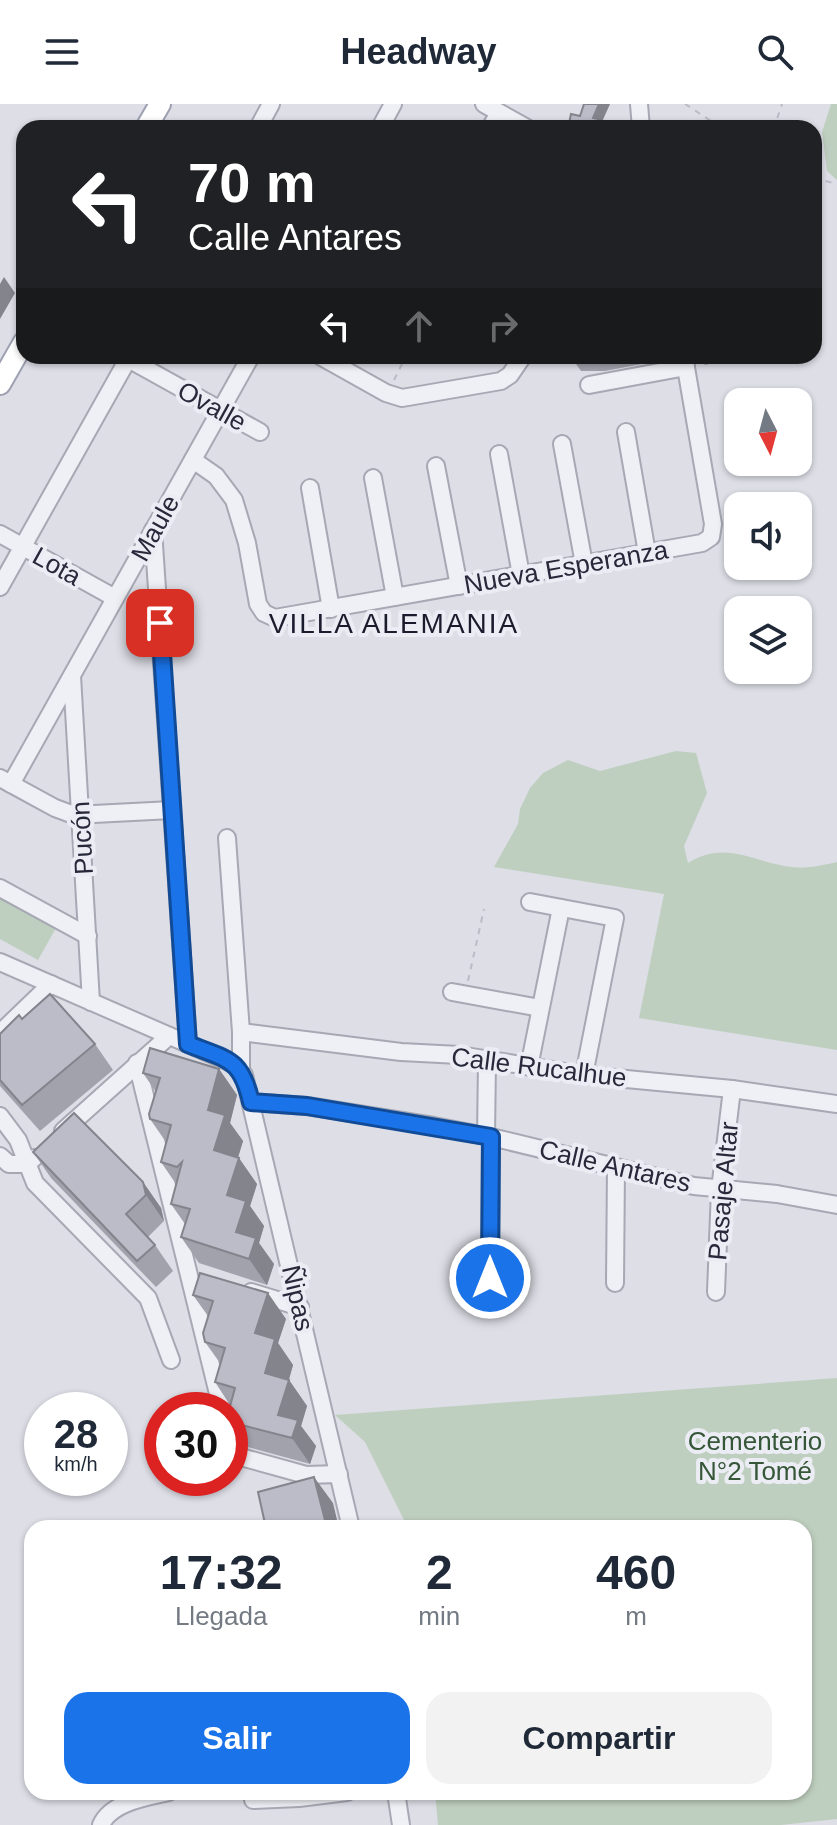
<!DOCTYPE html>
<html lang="es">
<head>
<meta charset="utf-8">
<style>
	:root { --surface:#fff; --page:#f2f2f3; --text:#1f2937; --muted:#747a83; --accent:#1a73e8 }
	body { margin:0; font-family:Helvetica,sans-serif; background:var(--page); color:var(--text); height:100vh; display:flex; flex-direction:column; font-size:30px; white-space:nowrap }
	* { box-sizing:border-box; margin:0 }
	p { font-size:26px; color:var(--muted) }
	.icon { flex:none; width:44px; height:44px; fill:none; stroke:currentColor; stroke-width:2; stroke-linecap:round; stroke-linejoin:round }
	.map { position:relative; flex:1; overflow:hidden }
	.panel { position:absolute; left:24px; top:1416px; width:788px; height:280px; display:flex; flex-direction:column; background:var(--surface); border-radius:24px; box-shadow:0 2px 6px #0004 }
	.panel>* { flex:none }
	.guide { position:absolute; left:16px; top:16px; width:806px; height:244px; border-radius:24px; box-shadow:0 2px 6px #0004; background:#202124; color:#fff; overflow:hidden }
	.needle { width:52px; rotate:174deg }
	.controls { position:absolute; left:724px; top:284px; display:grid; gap:16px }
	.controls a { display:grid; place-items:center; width:88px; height:88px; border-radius:16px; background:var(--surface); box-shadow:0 2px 6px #0004; font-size:40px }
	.speed { position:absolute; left:24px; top:1288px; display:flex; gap:16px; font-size:40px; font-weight:700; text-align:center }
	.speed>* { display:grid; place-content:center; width:104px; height:104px; border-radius:50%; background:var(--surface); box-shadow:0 2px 6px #0004; line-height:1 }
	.speed small { font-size:20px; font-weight:400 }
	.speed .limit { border:12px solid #d22; background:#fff; color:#111 }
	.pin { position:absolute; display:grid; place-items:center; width:68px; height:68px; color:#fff; margin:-34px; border-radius:16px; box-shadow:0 4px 12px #0006 }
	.me { position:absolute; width:88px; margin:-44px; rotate:0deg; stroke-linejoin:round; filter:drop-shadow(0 0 6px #0008) }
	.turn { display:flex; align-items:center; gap:28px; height:168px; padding:0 40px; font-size:36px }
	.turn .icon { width:104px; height:104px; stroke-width:2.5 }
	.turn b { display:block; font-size:56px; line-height:68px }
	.lanes { display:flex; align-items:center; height:76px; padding:0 40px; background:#0003; justify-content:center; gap:40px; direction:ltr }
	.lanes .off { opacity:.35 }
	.eta { display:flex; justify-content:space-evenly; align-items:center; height:136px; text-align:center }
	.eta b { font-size:48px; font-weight:600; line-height:56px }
	.primary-button { display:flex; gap:16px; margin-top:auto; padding:16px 40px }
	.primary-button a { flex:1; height:92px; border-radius:24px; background:var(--accent); color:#fff; font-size:32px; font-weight:600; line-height:92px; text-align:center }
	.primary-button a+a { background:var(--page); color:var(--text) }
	header { display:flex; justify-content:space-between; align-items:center; height:104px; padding:0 40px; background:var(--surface); font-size:36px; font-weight:600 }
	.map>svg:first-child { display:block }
</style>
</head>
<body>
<header><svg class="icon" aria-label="menu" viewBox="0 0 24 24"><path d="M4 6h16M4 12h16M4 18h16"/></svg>Headway<svg class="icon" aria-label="search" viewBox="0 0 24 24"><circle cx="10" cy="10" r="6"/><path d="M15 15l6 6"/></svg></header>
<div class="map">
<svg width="837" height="1721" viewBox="0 0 837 1721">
	<rect width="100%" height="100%" fill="#dddee6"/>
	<!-- green -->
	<g fill="#bfcfbf">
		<path d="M831,0h6v76l-10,-9 -5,-39z"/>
		<path d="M676,647l20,2 11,40 -23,53 4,17c39,-24 65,0 104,4 15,2 31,-2 45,-5v188l-198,-32 25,-124 -170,-27 24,-43 2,-15 10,-21 13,-15 25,-13 32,11z"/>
		<path d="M0,792l56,32 -18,32 -38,-21z"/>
		<path d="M837,1274v441l-56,6h-343l-3,-33h369v-264h-396l-43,-86 -30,-27z"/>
	</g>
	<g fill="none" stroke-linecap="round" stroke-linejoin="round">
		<!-- minor casing -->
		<g stroke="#a6a8b3" stroke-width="20">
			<g id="minor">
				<path d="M484,0l43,24"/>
				<path d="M639,0l2,24"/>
				<path d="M258,24l13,-24"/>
				<path d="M380,24l13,-24"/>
				<path d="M490,24l9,-15"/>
				<path d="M123,252l137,76"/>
				<path d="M320,252l66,37 16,5 99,-17 9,-6 13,-19"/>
				<path d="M589,281l97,-18"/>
				<path d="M626,328l21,121"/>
				<path d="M562,340l22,120"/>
				<path d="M499,350l22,121"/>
				<path d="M193,356l23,16 18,24 13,43 11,61 6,9 11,5 427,-75 9,-6 2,-13 -29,-168"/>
				<path d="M436,362l23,120"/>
				<path d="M373,374l22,119"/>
				<path d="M310,384l21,121"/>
				<path d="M153,426l35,514"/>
				<path d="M0,430l115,64"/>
				<path d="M0,483l128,-228"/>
				<path d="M72,572l19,326"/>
				<path d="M0,674l55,30 19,7 98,-5"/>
				<path d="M11,680l240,-428"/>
				<path d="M227,734l14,194v38"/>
				<path d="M0,784l88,48"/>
				<path d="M530,798l85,16 -31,157"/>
				<path d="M0,858l227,99 10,5 7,9 107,453"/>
				<path d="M452,888l88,16"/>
				<path d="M241,928l160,20 58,3 125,20 148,14 105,15"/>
				<path d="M0,929l51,-49"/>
				<path d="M137,959l85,347"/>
				<path d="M529,963l32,-159"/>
				<path d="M251,998l56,4 127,20 57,11 203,49 83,8 60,11"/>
				<path d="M0,1012l18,24 17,43 113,115 23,62"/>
				<path d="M63,1027l106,-95"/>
				<path d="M486,1032l1,-75"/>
				<path d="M0,1052l9,8h18l7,-6"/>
				<path d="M490,1174l1,-141"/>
				<path d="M615,1179l1,-116"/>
				<path d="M251,1188l49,15"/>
				<path d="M716,1188l4,-102 12,-101"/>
				<path d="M230,1350l76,21 33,-1"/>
				<path d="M396,1688l5,33"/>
				<path d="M253,1696l46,-2 48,-6"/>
				<path d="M101,1721c10,-23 46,-28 68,-33"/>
			</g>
		</g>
		<!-- major casing -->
		<g stroke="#9da0b1" stroke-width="24">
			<g id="major">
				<path d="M146,24l14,-24"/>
				<path d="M0,280l24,-42"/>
			</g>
		</g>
		<!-- path -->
		<g stroke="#bbbcc5" stroke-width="2" stroke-dasharray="6 6" stroke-linecap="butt">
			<path d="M685,0l37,24"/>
			<path d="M771,24l5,-6 6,-18"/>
			<path d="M814,74l23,6"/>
			<path d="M394,276l12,-24"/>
			<path d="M468,877l16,-72"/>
		</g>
		<!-- minor -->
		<use href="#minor" stroke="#eff0f5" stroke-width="16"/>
		<!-- major -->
		<use href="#major" stroke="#fff" stroke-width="20"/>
	</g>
	<!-- wall -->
	<g fill="#a1a2ac">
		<path d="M542,252h131v2l-68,13h-24l-5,-7 -32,-6z"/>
		<path d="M699,252h25l1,4 -20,5z"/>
		<path d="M22,915l73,25 18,26 -73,61 -40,-45v-52z"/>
		<path d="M219,965l18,26 -7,28 13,18 -5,17 19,26 -7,22 14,20 -5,17 15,21 -7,21 -68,-22 -18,-26 4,-13 -14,-20 5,-20 -15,-22 5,-20 -16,-23 6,-27 -13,-19z"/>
		<path d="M33,1048l110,30 18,26 3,13 -16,16 7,8 18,26 -17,16 -105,-109z"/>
		<path d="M193,1191l93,24 -8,24 15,22 -4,15 18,26 -6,20 15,20 -6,18 -66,-18 -14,-19v-22l-15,-23 5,-19 -15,-21 3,-26z"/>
	</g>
	<!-- shaded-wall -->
	<g fill="#83848c">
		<path d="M599,0h11l-9,20 3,4h-8l-3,-10z"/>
		<path d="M4,173l11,16 -15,26v-35z"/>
		<path d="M219,965l18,26 -7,28 13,18 -11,35 -18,-26 -6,-40z"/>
		<path d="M239,1054l18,26 -7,22 14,20 -5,17 15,21 -7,21 -18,-26 -13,-27 -9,-37z"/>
		<path d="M143,1078l18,26 3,13 -18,-26z"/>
		<path d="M268,1189l18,26 -8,24 15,22 -10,34 -18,-26 -10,-40z"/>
		<path d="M289,1276l18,26 -6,20 15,20 -6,18 -18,-26 -14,-23z"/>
		<path d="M314,1373l19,26 6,25h-12z"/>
	</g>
	<!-- building -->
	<g fill="#bbbcc8" stroke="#83848c" stroke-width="2">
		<path d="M584,0h15l-6,14 5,1 -2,9h-28l3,-14 9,2z"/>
		<path d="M575,252h54l-30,6h-24z"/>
		<path d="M50,890l45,50 -73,61 -22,-25v-46l19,-19 3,4z"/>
		<path d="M150,944l69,21 -11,41 17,5 -11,35 25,8 -12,37 19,6 -10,31 20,6 -7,21 -68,-22 9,-28 -19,-5 11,-42 -5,5 -16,-5 10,-37 -21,-6 -1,-5 11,-36 -17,-5z"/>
		<path d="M74,1009l69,69 3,13 -20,19 29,31 -18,16 -104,-109z"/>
		<path d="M200,1169l68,20 -13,40 20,6 -10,34 24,7 -11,35 20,5 -6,18 -62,-16v-12h-1l6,-22 -20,-6 10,-34 -20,-6 -2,-9 10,-32 -20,-6z"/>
		<path d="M314,1373l13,51h-61l-8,-36z"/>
	</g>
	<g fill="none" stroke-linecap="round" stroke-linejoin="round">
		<!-- route casing -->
		<g stroke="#114b97" stroke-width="20">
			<path id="route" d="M160,519l28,421c40,16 53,14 63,58l56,4 184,31 -1,141"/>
		</g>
		<!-- route -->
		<use href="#route" stroke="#1a73e8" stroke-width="14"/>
	</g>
	<g text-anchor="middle" stroke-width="8" stroke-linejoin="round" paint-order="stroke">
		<!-- street labels -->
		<g font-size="26" fill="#27293b" stroke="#ecedf4">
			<text transform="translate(212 302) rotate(29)" y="9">Ovalle</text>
			<text transform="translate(155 424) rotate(-61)" y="9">Maule</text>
			<text transform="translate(57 462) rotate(29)" y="9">Lota</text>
			<text transform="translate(566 463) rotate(-10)" y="9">Nueva Esperanza</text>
			<text transform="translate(82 734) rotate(-93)" y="9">Pucón</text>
			<text transform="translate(539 963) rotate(7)" y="9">Calle Rucalhue</text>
			<text transform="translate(615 1062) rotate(13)" y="9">Calle Antares</text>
			<text transform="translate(723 1087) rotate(-85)" y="9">Pasaje Altar</text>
			<text transform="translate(298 1194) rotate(77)" y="9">Ñipas</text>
		</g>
		<!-- park labels -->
		<g font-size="26" fill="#365638" stroke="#ecedf4">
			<text x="755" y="1346">Cementerio<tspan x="755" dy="30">N°2 Tomé</tspan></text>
		</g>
		<!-- neighbourhood labels -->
		<g font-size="28" letter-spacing="2" fill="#1a1b2c" stroke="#ecedf4">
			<text x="394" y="529">VILLA ALEMANIA</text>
		</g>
	</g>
</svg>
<div class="controls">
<a><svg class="needle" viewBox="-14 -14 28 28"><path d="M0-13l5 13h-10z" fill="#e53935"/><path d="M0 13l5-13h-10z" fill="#747a83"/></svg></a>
<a><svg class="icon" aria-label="sound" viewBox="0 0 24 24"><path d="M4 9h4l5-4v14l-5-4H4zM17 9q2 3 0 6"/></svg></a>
<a><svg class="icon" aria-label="layers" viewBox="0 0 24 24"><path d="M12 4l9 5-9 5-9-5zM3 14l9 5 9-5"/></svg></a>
</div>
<div class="speed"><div>28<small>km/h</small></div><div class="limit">30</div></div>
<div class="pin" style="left:160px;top:519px;background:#d93025"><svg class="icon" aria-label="arrive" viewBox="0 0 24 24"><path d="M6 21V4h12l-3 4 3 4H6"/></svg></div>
<svg class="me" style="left:490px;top:1174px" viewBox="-20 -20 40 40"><circle r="17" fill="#1a73e8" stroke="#fff" stroke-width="3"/><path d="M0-11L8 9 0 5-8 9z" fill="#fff"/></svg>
<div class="guide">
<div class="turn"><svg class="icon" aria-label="left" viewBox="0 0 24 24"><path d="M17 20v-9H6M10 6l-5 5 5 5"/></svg><div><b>70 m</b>Calle Antares</div></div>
<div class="lanes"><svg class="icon" aria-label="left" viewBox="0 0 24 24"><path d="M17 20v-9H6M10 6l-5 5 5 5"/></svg><svg class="icon off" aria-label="ahead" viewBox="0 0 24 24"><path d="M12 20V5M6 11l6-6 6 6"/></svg><svg class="icon off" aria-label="right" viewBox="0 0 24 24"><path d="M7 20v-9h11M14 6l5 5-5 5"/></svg></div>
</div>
<section class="panel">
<div class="eta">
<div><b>17:32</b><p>Llegada</p></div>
<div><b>2</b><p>min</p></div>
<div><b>460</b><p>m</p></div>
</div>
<div class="primary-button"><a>Salir</a><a>Compartir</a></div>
</section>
</div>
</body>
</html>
